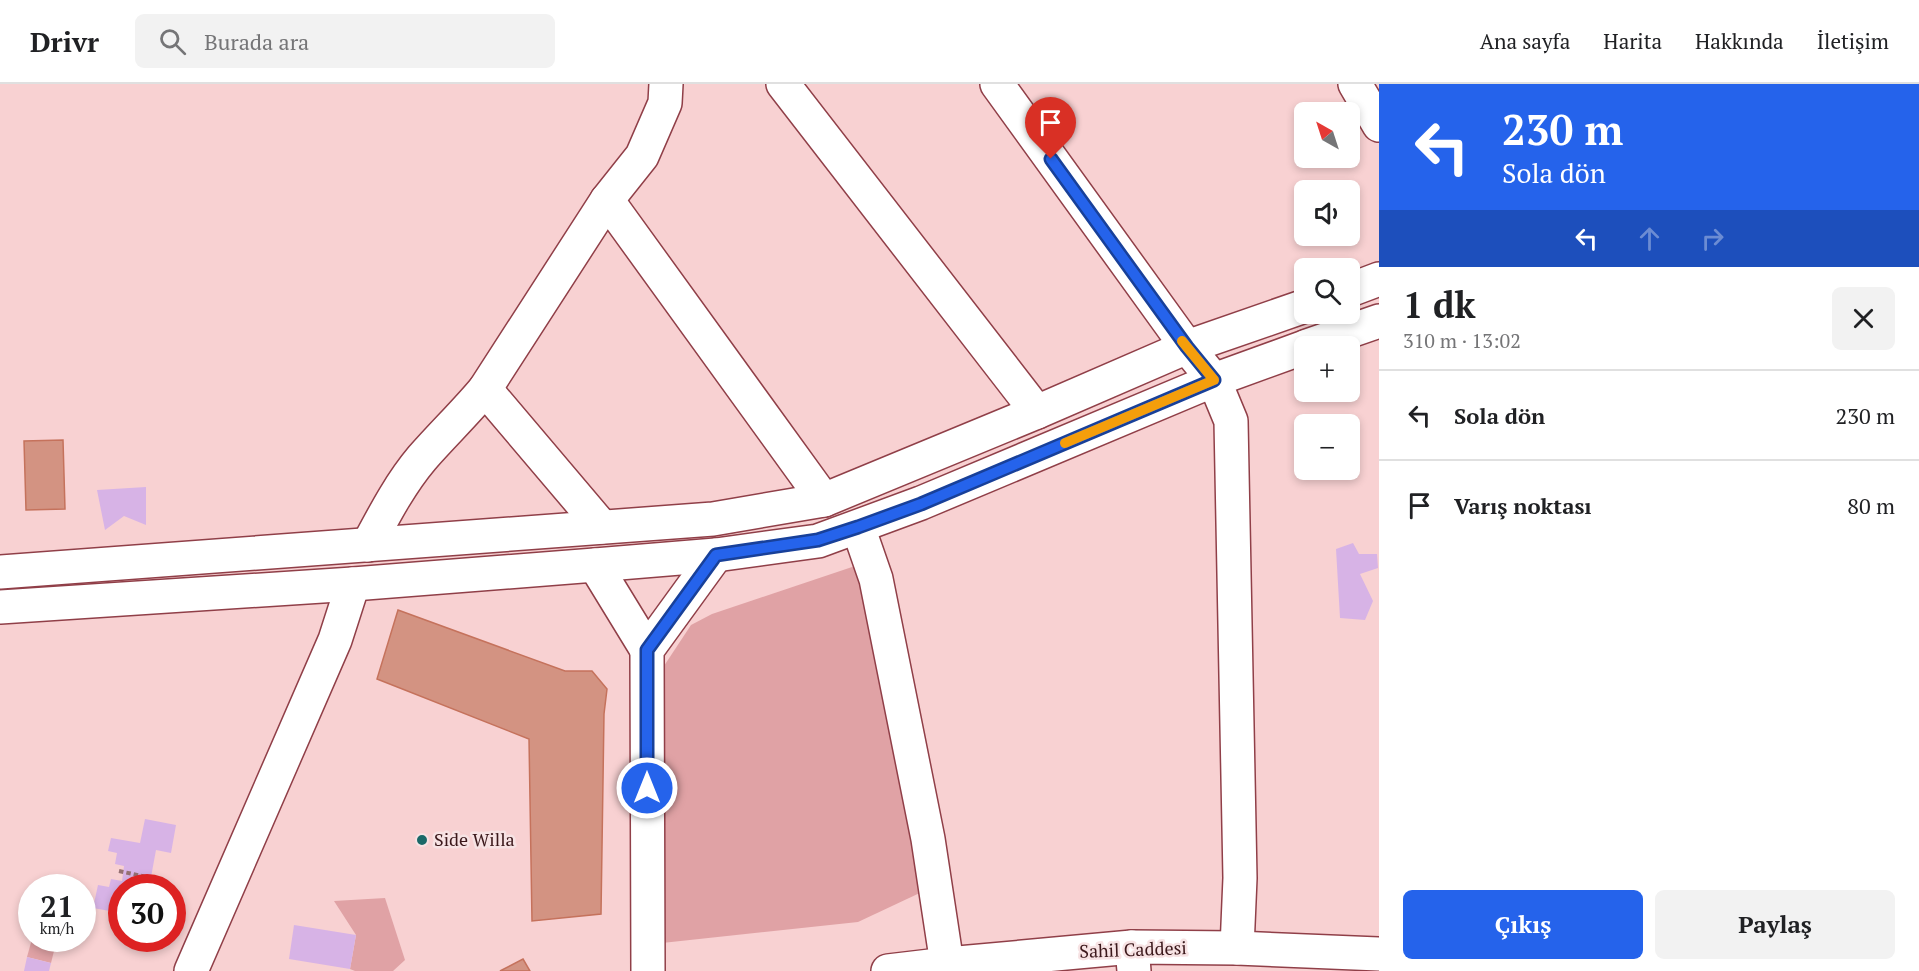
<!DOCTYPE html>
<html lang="tr">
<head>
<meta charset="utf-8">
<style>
	:root { --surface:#fff; --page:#f2f2f2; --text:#202124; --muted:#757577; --line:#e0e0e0; --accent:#2563eb }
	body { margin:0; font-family:"PT Serif",serif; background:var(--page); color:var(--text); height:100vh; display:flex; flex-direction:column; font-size:22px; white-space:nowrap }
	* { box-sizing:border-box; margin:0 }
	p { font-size:20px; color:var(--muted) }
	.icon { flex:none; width:33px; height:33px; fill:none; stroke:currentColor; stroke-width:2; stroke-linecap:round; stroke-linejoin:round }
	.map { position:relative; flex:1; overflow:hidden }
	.drawer { display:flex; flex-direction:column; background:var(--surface); width:540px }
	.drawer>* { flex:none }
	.top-card { background:#2563eb; color:#fff; overflow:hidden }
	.needle { width:39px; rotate:321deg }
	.buttons { position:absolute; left:1294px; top:18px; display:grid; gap:12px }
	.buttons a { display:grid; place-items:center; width:66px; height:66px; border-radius:9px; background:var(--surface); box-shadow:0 3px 9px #0003; font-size:30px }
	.speed { position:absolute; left:18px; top:790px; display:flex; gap:12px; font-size:30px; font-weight:700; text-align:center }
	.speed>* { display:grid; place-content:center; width:78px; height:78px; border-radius:50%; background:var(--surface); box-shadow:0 3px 9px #0003; line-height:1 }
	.speed small { font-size:15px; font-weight:400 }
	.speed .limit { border:9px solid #d22; background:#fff; color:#111 }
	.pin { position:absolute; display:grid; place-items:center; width:51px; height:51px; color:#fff; margin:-62px -26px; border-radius:50% 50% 50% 0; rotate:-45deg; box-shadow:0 0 6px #0007 }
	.pin .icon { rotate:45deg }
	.me { position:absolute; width:66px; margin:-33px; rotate:0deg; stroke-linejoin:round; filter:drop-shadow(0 0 4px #0008) }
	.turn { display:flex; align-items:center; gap:21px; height:126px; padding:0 24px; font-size:27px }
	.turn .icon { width:78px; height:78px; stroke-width:2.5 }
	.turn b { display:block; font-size:42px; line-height:51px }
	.lanes { display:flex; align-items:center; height:57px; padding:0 24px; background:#0003; justify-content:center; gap:30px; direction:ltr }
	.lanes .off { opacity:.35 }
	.round { display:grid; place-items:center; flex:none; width:63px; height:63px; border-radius:9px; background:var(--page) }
	.head { display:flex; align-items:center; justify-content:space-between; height:102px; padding:0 24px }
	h1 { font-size:36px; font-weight:700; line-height:45px }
	.action { display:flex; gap:12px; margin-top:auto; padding:12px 24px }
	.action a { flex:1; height:69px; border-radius:9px; background:var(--accent); color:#fff; font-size:24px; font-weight:700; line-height:69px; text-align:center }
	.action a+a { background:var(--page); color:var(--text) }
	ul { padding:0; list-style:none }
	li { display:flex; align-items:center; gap:18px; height:90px; padding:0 24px; border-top:2px solid var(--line) }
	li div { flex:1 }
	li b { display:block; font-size:22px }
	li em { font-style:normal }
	header { display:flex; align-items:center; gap:36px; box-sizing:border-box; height:84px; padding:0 30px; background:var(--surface); border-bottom:2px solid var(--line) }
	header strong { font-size:28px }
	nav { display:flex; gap:33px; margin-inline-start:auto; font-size:21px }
	.search { width:420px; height:54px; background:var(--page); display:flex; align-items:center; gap:15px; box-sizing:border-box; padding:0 21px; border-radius:9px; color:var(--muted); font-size:22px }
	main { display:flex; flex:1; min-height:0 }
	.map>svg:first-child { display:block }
</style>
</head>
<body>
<header>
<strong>Drivr</strong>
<div class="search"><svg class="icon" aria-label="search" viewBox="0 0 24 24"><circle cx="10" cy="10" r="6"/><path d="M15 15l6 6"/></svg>Burada ara</div>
<nav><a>Ana sayfa</a><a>Harita</a><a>Hakkında</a><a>İletişim</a></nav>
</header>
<main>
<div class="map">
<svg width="1379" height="887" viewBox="0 0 1379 887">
	<rect width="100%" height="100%" fill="#f8d1d2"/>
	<!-- green -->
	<g fill="#e0a2a5">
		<path d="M858,481l66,326 -66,31 -196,21 -4,-268 33,-50 21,-11z"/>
		<path d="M385,814l20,62 -12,11h-38l-5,-2 6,-34 -22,-34z"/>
		<path d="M32,855h25l-6,24 -24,-6z"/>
	</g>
	<!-- water -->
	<g fill="#d7b3e6">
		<path d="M146,403v38l-22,-9 -19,14 -8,-40z"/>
		<path d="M1353,459l6,11h18l1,14 -18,6 13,27 -8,19 -25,-2 -4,-69z"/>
		<path d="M145,735l31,6 -5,28 -15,-3 -7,38h-27l-1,25 -28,-5 5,-23 11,2 2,-8 11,2 2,-15 -9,-2 2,-11 -9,-2 3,-13 29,5z"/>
		<path d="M294,841l62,10 -6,34 -61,-10z"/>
		<path d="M27,873l24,6 -2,8h-25z"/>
	</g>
	<!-- building -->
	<g fill="#d39382" stroke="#c5725c" stroke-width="1.5">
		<path d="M63,356l2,69 -39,1 -2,-69z"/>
		<path d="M398,526l167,61h27l15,18 -3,25 -3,200 -69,7 -3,-182 -152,-60z"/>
		<path d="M523,875l7,12h-30z"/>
	</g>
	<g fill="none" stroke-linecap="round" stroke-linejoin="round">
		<!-- minor casing -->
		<g stroke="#903f48" stroke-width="36">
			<g id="minor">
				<path d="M783,0l254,328"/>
				<path d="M997,0l190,263 27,33 17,41 9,457 -3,70"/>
				<path d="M1355,0l24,41"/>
				<path d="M607,116l217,300"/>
				<path d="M485,305l117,138"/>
				<path d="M858,443l18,52 52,260 19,125"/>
				<path d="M368,461c16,-30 32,-61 54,-87 21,-24 43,-45 63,-69l122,-189 35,-44 23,-53 1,-19"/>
				<path d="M595,481l52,85"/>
				<path d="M1132,863l2,24"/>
				<path d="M191,887l144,-331 18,-56"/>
				<path d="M648,887l-1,-321 69,-95"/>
			</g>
		</g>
		<!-- major casing -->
		<g stroke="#903f48" stroke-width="36">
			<g id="major">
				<path d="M1350,206l29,-11"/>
				<path d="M1307,262l72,-25"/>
				<path d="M0,488l713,-53 111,-19 213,-88 150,-65 118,-41"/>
				<path d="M0,523l353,-23 242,-19 121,-10 102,-14 103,-38 293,-123 91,-33"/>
				<path d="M888,887l59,-7 185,-17 105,1 142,6"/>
			</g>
		</g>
		<!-- path -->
		<path stroke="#957072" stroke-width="4" stroke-dasharray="4.5 3" stroke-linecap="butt" d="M119,787l37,8"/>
		<!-- minor -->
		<use href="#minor" stroke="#fff" stroke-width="33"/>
		<!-- major -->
		<use href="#major" stroke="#fff" stroke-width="33"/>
	</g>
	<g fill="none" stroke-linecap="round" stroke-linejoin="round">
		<!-- route casing -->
		<g stroke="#184099" stroke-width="15">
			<path id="route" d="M647,704v-138l69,-95 102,-15 40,-13 63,-23 293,-124 -27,-33 -136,-188"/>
		</g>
		<!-- route -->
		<use href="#route" stroke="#2563eb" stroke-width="10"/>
		<!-- slow -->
		<path stroke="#f59e0b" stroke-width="10" d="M1065,359l149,-63 -32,-39"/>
	</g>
	<!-- markers -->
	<circle fill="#1a6868" stroke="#f7e3e4" stroke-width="2" cx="422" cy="756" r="6"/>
	<g text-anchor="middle" stroke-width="5" stroke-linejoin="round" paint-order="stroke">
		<!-- poi labels -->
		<g font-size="18" fill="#3b181b" stroke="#f7e3e4" text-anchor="start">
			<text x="434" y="762">Side Willa</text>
		</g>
		<!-- street labels -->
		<g font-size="18" fill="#3b181b" stroke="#f7e3e4">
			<text transform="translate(1133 866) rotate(-2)" y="6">Sahil Caddesi</text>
		</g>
	</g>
</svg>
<div class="buttons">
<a><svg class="needle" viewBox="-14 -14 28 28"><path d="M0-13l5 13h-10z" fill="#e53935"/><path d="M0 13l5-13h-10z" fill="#757577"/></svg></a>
<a><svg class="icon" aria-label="sound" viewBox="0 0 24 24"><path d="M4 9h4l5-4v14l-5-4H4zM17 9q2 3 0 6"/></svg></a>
<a><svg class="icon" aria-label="search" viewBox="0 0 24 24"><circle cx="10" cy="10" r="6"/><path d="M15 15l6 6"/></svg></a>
<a>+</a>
<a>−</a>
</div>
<div class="speed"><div>21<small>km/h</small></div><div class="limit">30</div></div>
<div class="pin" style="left:1051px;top:75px;background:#d93025"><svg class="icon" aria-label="arrive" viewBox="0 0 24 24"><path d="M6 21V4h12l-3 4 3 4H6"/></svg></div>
<svg class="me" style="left:647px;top:704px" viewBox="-20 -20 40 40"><circle r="17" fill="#2563eb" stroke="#fff" stroke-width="3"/><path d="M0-11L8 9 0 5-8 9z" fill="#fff"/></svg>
</div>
<section class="drawer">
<div class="top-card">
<div class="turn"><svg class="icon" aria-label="left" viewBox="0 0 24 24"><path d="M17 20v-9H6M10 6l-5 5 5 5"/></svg><div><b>230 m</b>Sola dön</div></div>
<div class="lanes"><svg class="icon" aria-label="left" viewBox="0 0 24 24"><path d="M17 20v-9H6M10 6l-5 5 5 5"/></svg><svg class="icon off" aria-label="ahead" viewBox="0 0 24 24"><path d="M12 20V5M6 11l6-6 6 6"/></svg><svg class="icon off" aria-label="right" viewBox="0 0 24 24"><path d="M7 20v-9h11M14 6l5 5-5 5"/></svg></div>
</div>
<div class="head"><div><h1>1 dk</h1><p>310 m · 13:02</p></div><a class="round"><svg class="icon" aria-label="close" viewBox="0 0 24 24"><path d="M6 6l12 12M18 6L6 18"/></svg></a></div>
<ul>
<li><svg class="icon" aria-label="left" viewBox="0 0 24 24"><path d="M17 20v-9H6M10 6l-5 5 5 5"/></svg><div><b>Sola dön</b></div><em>230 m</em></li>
<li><svg class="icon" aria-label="arrive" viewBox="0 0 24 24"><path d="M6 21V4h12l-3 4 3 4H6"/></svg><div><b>Varış noktası</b></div><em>80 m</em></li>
</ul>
<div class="action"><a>Çıkış</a><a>Paylaş</a></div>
</section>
</main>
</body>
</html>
